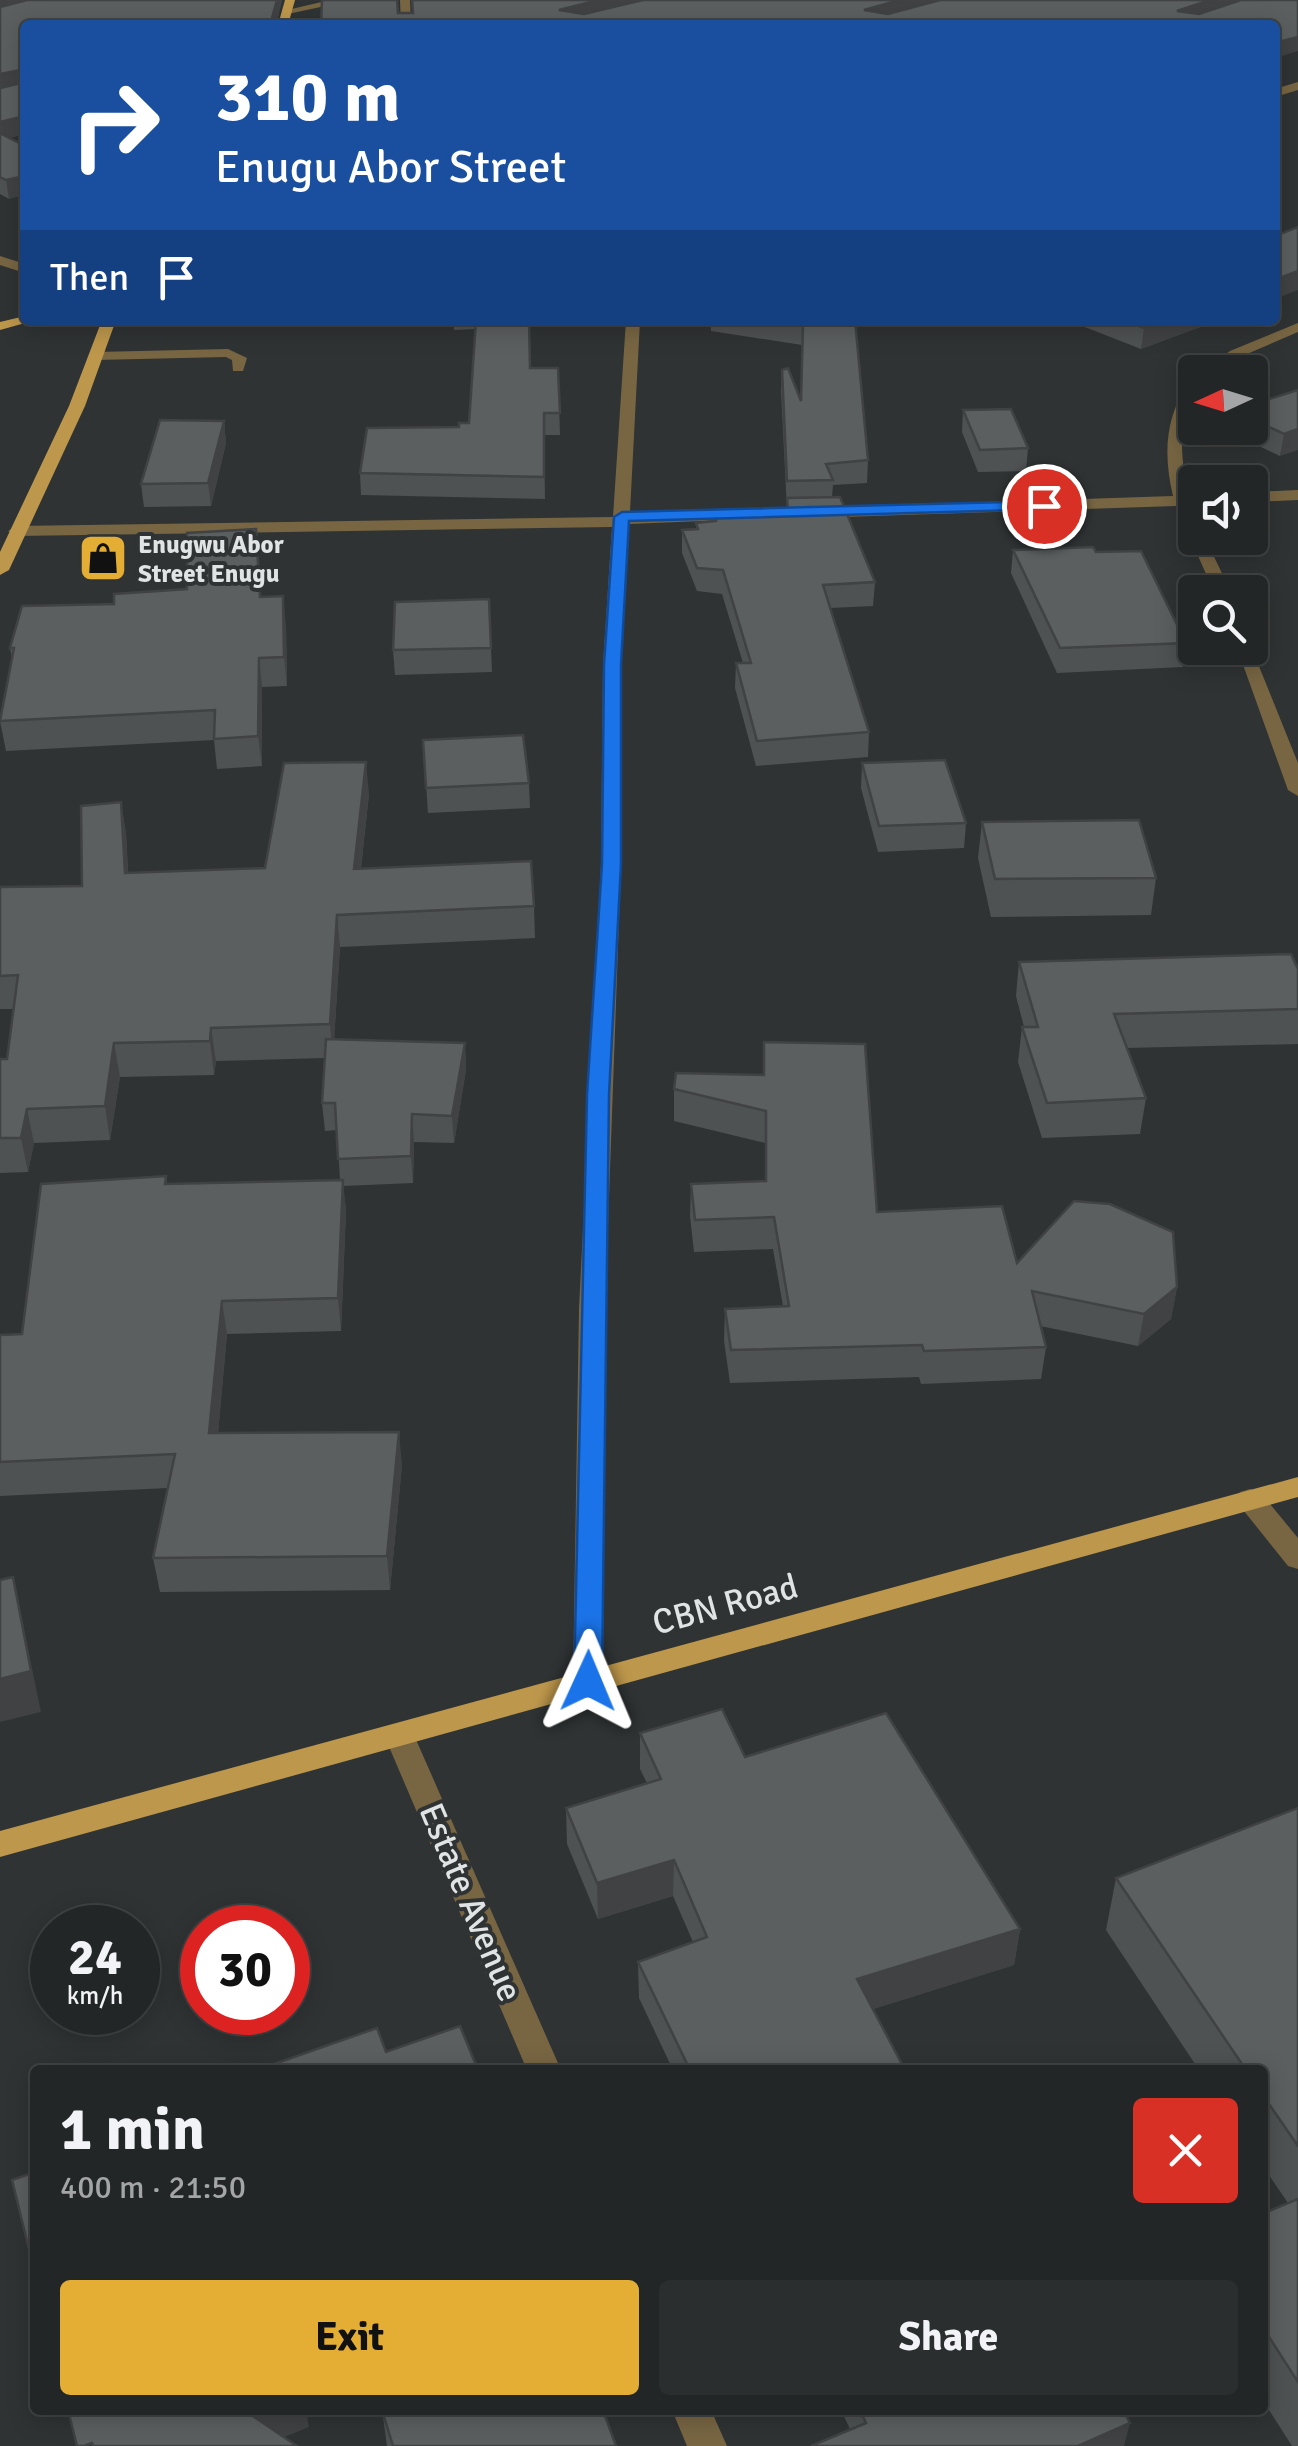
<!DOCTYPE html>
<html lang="en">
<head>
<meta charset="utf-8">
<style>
	:root { --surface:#232626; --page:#2b2e2e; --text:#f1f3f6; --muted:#a3a5a7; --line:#404343; --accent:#e4ae35 }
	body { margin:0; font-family:Signika,sans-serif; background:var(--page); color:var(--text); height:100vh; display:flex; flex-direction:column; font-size:38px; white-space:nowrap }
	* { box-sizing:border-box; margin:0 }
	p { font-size:32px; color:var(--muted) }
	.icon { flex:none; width:55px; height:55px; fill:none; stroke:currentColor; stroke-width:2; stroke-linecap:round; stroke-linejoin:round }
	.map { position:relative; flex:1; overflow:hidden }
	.side { position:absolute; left:30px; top:2065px; width:1238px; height:350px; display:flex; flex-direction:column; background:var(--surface); border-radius:10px; box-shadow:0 5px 25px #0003,0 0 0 2px var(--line) }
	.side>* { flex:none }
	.hud { position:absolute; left:20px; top:20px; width:1260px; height:305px; border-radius:10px; box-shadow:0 5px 25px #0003,0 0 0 2px var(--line); background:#1a4fa0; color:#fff; overflow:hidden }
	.needle { width:65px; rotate:266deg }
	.controls { position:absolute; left:1178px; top:355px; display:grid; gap:20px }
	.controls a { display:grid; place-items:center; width:90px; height:90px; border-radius:10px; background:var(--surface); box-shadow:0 5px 25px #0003,0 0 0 2px var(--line); font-size:50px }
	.speed { position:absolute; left:30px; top:1905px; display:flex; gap:20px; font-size:50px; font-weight:700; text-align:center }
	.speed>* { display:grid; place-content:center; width:130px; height:130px; border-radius:50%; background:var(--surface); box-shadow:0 5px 25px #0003,0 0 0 2px var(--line); line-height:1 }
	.speed small { font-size:25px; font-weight:400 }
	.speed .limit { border:15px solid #d22; background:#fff; color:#111 }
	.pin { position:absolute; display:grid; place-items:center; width:85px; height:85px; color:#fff; margin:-42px; border:5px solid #fff; border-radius:50%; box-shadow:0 2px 10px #0007 }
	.me { position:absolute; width:110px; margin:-55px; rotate:1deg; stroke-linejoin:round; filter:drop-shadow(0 0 8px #0008) }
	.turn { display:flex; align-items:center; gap:35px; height:210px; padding:0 30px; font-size:45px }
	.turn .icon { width:130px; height:130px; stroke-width:2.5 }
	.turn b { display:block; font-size:70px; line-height:85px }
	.then { display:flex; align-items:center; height:95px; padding:0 30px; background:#0003; gap:20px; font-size:38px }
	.round { display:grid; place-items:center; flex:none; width:105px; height:105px; border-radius:10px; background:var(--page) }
	.summary { display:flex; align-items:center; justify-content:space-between; height:170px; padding:0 30px }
	h1 { font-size:60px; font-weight:700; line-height:75px }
	.cta { display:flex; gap:20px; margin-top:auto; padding:20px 30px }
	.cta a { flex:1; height:115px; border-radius:10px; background:var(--accent); color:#111; font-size:40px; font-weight:700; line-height:115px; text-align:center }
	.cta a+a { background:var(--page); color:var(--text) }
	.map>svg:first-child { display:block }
</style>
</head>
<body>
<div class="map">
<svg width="1298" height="2446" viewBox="0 0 1298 2446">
	<rect width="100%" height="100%" fill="#2f3333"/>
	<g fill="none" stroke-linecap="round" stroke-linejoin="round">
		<!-- minor -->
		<g fill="#786643" fill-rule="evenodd">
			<path d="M330,0h23l-65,14 -5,-3z"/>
			<path d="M400,0h10l1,25h-10z"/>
			<path d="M1298,82v8l-23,7v-8z"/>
			<path d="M0,256l25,8v9l-25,-8z"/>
			<path d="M626,320h14l-10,192 121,-3 8,5 -8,5 -122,5 -8,141v199l-16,445 -2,372 -4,8 -11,4 -11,-4 -4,-8 6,-372 22,-445 2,-199 9,-138 -596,9 -8,-5 8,-5 597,-9z"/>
			<path d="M1298,323v9l-58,25 -23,15h-17l30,-21z"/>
			<path d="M228,349l19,9 -4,13h-10l-1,-11 -6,-3 -130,3 -7,-4 7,-4z"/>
			<path d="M1195,378c0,16 -6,26 -10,41 -6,25 -2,51 4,76h6v43h10l26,54h-17l-38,-86 -365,12 -8,-5 8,-5 362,-12c-10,-43 -8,-79 17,-116z"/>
			<path d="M1298,490v10l-48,2v-10z"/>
			<path d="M1250,644l48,119v33l-10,-6 -51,-142h13z"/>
			<path d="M1250,1489l10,3 38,46v31l-10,-3 -48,-60 -4,-7 4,-7z"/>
			<path d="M399,1723l11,3 4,9 147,335h-34l-143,-335 4,-9z"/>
			<path d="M672,2410h39l16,36h-40z"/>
		</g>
		<!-- major -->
		<g fill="#bd974b" fill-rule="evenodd">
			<path d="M285,0h10l-7,25h-10z"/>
			<path d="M25,316v4h11l-36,10v-8z"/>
			<path d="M102,320h14l-31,86 -76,164 -9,5v-23l69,-146z"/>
			<path d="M1298,1477v20l-1298,360v-26z"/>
		</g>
	</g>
	<!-- wall -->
	<g fill="#4e5253">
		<path d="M0,0h282l-6,25h-251v109l-16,4v61l-9,-5z"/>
		<path d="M454,320h76v48h28l2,67h-16l1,64 -184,-4 -1,-22 109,-50 7,-94 -22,1z"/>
		<path d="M711,320h144l13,140 -1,23 -34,2 -1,12 43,85 -2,24 -43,2 39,124 -1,25 -112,9 -21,-78 1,-25h7l-21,-69 -25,-3 -15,-38v-23l14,-1v-6l18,-1v-7l73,-5 -6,-119 1,-21 19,30 1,-55 -91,-14z"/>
		<path d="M1072,320h147l-78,29 -69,-27z"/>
		<path d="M1298,390l-18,66 -50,-24 1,-4h19v-23z"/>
		<path d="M963,410l65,38 -2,23 -48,1 -16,-40z"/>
		<path d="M224,421l2,22 -15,63 -67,1 -3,-23z"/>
		<path d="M256,529l5,68 25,28 1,61 -25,1v79l-45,3 -3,-29 -208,11 -6,-30 12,-62 -2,-11 104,-44 73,-15z"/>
		<path d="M1013,550l83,2 90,91 -3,24 -126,6 -46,-100z"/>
		<path d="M489,599l3,73 -97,3 -2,-25z"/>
		<path d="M423,740l106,43 1,25 -102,5z"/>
		<path d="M862,763l104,60 -2,25 -86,4 -17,-64z"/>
		<path d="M369,794l-8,74 173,38 1,32 -195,9 -6,93 131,3 1,27 -12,73 -40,-1 -1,41 -70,3 3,26 -5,119 -114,3 -9,99 184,32 -12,125 -230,2 -7,-34 15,-70 -168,8v-161l22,-1 144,-158 1,8 173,-4 -3,-50 -12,1 -3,-28 3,-45 -109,3 -2,14 -94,2 -10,63 -76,3 -6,29 -28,1v-114h7l7,-50h-14v-122l82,-1 39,-84 5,32 2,39 137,-5z"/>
		<path d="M982,822l174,56 -5,37 -160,2 -13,-59z"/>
		<path d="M1019,962l279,7v75l-171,4 19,50 -6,36 -98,4 -24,-76 4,-35h2l-8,-31z"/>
		<path d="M764,1042l113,170 140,51 160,24 -6,32 -33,27 -98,-20 6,21 -5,32 -120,5 -2,-7 -189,6 -6,-42 1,-32 58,-3 -10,-57 -79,3 -4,-36 1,-32 74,-3v-38l-91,-22v-32l89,-14z"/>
		<path d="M640,1733l105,24 275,172 -6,36 -141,44 32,61h-232l-34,-72 -1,-36 55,-20 -20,-46 -75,23 -31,-75 -1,-36 81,-25 -7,-14z"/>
		<path d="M1298,1808v638h-6l-30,-47v-185l26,-11 -26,-38v-95h-63l-93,-140 10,-52z"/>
		<path d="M382,2410l234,36h-229z"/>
		<path d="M841,2410h282l-273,19z"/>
	</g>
	<!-- shaded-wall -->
	<g fill="#404243">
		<path d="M0,0h54l-54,11z"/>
		<path d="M277,0h5l-6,25h-6z"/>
		<path d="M599,0h57l-95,25 -2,-15z"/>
		<path d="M900,0h49l-86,25 1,-15z"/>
		<path d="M1210,0h43l-78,25 2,-14z"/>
		<path d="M1298,37v14l-23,7v-15z"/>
		<path d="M25,69v18l-25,5v-18z"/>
		<path d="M25,116v18l-25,6v-18z"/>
		<path d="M25,176v19l-16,4 -3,-19z"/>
		<path d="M1298,271v19l-23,9v-19z"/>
		<path d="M1166,320h53l-78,29 3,-21z"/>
		<path d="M224,421l2,22 -15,63 -3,-23z"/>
		<path d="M1298,429v21l-18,6 4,-22z"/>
		<path d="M256,529l3,28 4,69 -3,-29z"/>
		<path d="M283,596l3,29 1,61 -3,-29z"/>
		<path d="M259,658l3,29v79l-4,-30z"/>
		<path d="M366,762l3,32 -12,107 -3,-32z"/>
		<path d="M121,802l5,32 4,72 -5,-33z"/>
		<path d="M337,915l3,32 -7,111 -3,-34z"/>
		<path d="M211,1028l5,33 -2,14 -4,-34z"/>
		<path d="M114,1043l6,34 -10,63 -5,-34z"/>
		<path d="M465,1043l1,27 -12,73 -2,-27z"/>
		<path d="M27,1109l7,34 -6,29 -7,-34z"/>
		<path d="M412,1114l2,28 -1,41 -2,-27z"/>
		<path d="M343,1180l3,32 -5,119 -3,-33z"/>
		<path d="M1177,1287l-6,32 -33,27 6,-32z"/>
		<path d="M222,1301l5,33 -12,133 -6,-34z"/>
		<path d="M399,1432l3,33 -12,125 -3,-34z"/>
		<path d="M13,1577l28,135 -41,10v-43z"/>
		<path d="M674,1860l-1,36 -75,23 -1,-36z"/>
		<path d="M1020,1929l-6,36 -160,50 3,-36z"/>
		<path d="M253,2410h53l3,17 -47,19 -15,-34z"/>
		<path d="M1130,2423l-6,23h-46z"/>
	</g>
	<!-- building -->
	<g fill="#5b5f60" stroke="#404243" stroke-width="2.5">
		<path d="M27,0h250l-7,25h-245v49v-5l-25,5v-67z"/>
		<path d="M322,0h75l1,13h15l-1,-13h187l-40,10 25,4 59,-14h257l-36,10 24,4 52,-14h270l-33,11 22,3 42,-14h57v37l-23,6v-18h-954z"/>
		<path d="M25,82v34l-25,6v-34z"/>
		<path d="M0,133l25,13v30l-19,4 -6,-3z"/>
		<path d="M1298,227v44l-23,9v-44z"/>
		<path d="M476,320h53l1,48h28l2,45h-16v64l-184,-4 7,-45 92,-1v-4h10z"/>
		<path d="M777,320h78l13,140 -42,4 7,16 -46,1 -5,-111 6,-2 13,33 2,-77z"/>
		<path d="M1122,320h44l-22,8z"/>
		<path d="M1298,390v39l-14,5 -34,-16v-13z"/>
		<path d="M1011,409l17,39 -48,2 -17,-40z"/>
		<path d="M160,420l64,1 -16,62 -67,1z"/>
		<path d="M840,497l35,85 -52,3 46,147 -112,9 -21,-78h15l-28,-93 -26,-2 -15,-38 16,-1 -2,-6 20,-2 -2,-6 74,-5 -1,-12z"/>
		<path d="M256,529l4,68 23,-1 1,61 -25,1 -1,78 -44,3 1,-29 -215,11 14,-73h-4l12,-42 92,-2v-10l73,-5v-56z"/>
		<path d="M1093,547l3,5 45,-1 45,92 -126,5 -47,-98z"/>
		<path d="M489,599l2,49 -98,2 2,-48z"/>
		<path d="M523,735l6,48 -103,5 -3,-48z"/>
		<path d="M945,760l21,63 -87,3 -17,-63z"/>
		<path d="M366,762l-12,107 177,-8 3,45 -197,9 -7,109 -119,4 -1,13 -96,2 -9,63 -78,3 -6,29h-21v-79h7l11,-84 -18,1v-89l82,-1 -1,-80 40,-4 4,71 140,-5 19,-105z"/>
		<path d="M1139,820l17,58 -161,1 -13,-57z"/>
		<path d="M1291,954l7,15v40l-184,5 32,84 -99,5 -25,-76h16l-19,-65z"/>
		<path d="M326,1039l139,4 -13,73 -40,-2 -1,42 -73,3 -3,-56h-13z"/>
		<path d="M764,1042l101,2 12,168 125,-6 15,57 57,-62 36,3 63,28 4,55 -33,27 -112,-23 14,56 -122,4 -2,-6 -191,5 -6,-41 64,-3 -15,-89 -79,3 -4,-36 75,-3v-70l-92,-22 2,-16 88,2z"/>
		<path d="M166,1176l-1,8 178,-4 -5,118 -116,3 -13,132 190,-1 -12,124 -234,2 22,-104 -175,8v-127l22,-1 19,-150z"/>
		<path d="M13,1577l18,94 -31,8v-99z"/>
		<path d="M722,1709l23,48 141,-44 134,216 -163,50 48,91h-215l-52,-108 69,-25 -33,-77 -77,23 -31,-75 95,-29 -21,-46z"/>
		<path d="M1298,1808v338l-36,-52v-24h-16l-130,-192z"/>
		<path d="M460,2026l18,44h-221l120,-42 9,24z"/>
		<path d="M35,2172v102l-23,-94z"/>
		<path d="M1298,2199v183l-36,-56v-112z"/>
		<path d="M68,2410h185l-6,2 50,34h-204l-1,-3 -8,3h-7z"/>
		<path d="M382,2410h221l13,36h-223z"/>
		<path d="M860,2410h263l7,13 -52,23h-267l55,-23z"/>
	</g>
	<!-- route -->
	<path fill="#1a73e8" stroke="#114b97" stroke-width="2.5" d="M1044,501l7,5 -2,3 -420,12 -8,144v199l-12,231 -7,586 -4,7h-20l-4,-7 13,-586 15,-231 2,-199 10,-148 8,-5z"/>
	<!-- icons -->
	<defs>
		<g id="shop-square" transform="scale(2.5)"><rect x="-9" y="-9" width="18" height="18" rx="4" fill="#e4ae35" stroke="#2f3333"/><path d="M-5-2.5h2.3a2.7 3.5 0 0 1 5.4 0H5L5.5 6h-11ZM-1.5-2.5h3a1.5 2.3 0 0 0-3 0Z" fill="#111"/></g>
	</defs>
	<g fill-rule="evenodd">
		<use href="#shop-square" x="103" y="558"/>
	</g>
	<g text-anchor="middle" stroke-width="8" stroke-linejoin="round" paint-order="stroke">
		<!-- far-poi labels -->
		<g font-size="25" font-weight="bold" fill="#e1e4e4" stroke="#2f3333" text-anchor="start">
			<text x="138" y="553">Enugwu Abor<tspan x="138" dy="29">Street Enugu</tspan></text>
		</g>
		<!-- near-street labels -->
		<g font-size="35" fill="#e1e4e4" stroke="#2f3333">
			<text transform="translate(725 1604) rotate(-15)" y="12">CBN Road</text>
			<text transform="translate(471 1902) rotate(67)" y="12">Estate Avenue</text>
		</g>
	</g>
</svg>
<div class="controls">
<a><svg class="needle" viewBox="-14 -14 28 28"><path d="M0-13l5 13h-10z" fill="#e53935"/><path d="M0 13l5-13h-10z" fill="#a3a5a7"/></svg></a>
<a><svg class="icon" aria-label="sound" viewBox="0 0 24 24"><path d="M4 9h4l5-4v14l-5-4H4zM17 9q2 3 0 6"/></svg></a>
<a><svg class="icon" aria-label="search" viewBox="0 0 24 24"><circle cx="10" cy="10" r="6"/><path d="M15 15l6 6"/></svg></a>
</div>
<div class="speed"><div>24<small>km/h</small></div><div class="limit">30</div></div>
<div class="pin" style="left:1044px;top:506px;background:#d93025"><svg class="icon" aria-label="arrive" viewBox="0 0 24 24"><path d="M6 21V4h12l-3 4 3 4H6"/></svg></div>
<svg class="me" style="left:588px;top:1681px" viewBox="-20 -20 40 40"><path d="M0-17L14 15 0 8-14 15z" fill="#1a73e8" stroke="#fff" stroke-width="4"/></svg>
<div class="hud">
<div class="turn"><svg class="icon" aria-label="right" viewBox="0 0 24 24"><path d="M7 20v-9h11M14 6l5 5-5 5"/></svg><div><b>310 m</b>Enugu Abor Street</div></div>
<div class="then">Then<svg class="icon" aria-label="arrive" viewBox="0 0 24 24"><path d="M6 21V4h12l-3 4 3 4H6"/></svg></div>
</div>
<section class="side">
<div class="summary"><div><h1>1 min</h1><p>400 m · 21:50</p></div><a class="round" style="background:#d93025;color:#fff"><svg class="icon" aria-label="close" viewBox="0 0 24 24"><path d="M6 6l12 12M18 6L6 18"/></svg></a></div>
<div class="cta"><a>Exit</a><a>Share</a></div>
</section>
</div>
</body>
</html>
